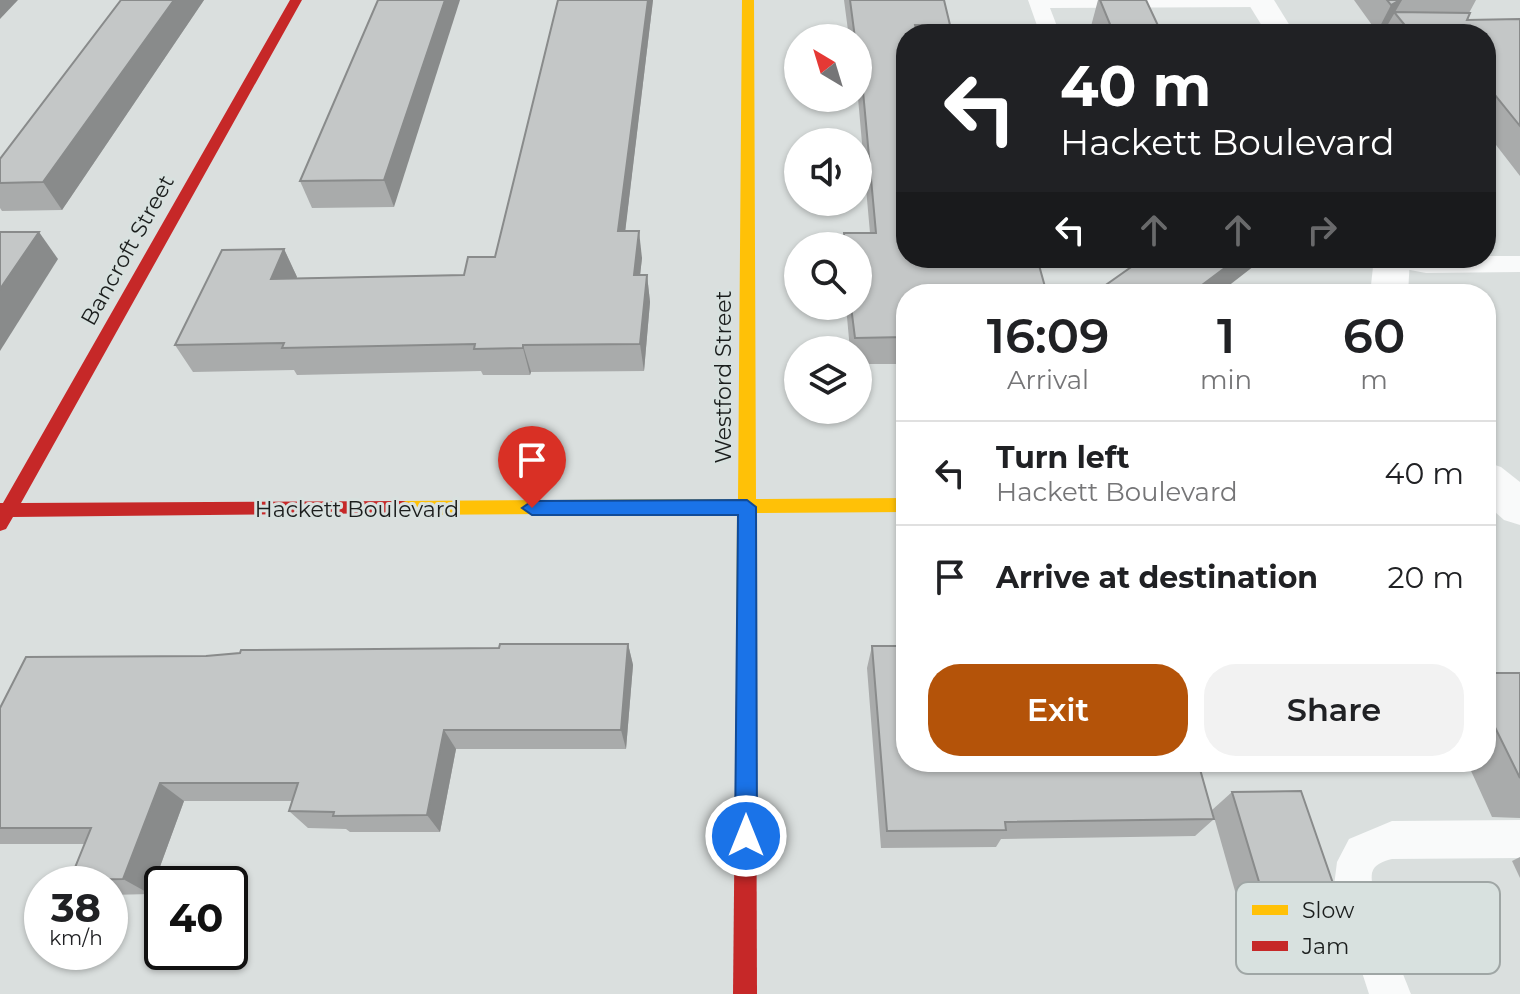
<!DOCTYPE html>
<html lang="en">
<head>
<meta charset="utf-8">
<style>
	:root { --surface:#fff; --page:#f2f2f2; --text:#202124; --muted:#757577; --line:#e0e0e0; --accent:#b45309 }
	body { margin:0; font-family:Montserrat,sans-serif; background:var(--page); color:var(--text); height:100vh; display:flex; flex-direction:column; font-size:30px; white-space:nowrap }
	* { box-sizing:border-box; margin:0 }
	p { font-size:26px; color:var(--muted) }
	.icon { flex:none; width:44px; height:44px; fill:none; stroke:currentColor; stroke-width:2; stroke-linecap:round; stroke-linejoin:round }
	.map { position:relative; flex:1; overflow:hidden }
	.details { position:absolute; left:896px; top:284px; width:600px; height:488px; display:flex; flex-direction:column; background:var(--surface); border-radius:32px; box-shadow:0 2px 6px #0004 }
	.details>* { flex:none }
	.guide { position:absolute; left:896px; top:24px; width:600px; height:244px; border-radius:32px; box-shadow:0 2px 6px #0004; background:#202124; color:#fff; overflow:hidden }
	.needle { width:52px; rotate:322deg }
	.buttons { position:absolute; left:784px; top:24px; display:grid; gap:16px }
	.buttons a { display:grid; place-items:center; width:88px; height:88px; border-radius:50%; background:var(--surface); box-shadow:0 2px 6px #0004; font-size:40px }
	.speed { position:absolute; left:24px; top:866px; display:flex; gap:16px; font-size:40px; font-weight:700; text-align:center }
	.speed>* { display:grid; place-content:center; width:104px; height:104px; border-radius:50%; background:var(--surface); box-shadow:0 2px 6px #0004; line-height:1 }
	.speed small { font-size:20px; font-weight:400 }
	.speed .limit { border:4px solid #111; border-radius:12px; background:#fff; color:#111 }
	.pin { position:absolute; display:grid; place-items:center; width:68px; height:68px; color:#fff; margin:-82px -34px; border-radius:50% 50% 50% 0; rotate:-45deg; box-shadow:0 0 8px #0007 }
	.pin .icon { rotate:45deg }
	.me { position:absolute; width:88px; margin:-44px; rotate:0deg; stroke-linejoin:round; filter:drop-shadow(0 0 6px #0008) }
	.turn { display:flex; align-items:center; gap:28px; height:168px; padding:0 32px; font-size:36px }
	.turn .icon { width:104px; height:104px; stroke-width:2.5 }
	.turn b { display:block; font-size:56px; line-height:68px }
	.lanes { display:flex; align-items:center; height:76px; padding:0 32px; background:#0003; justify-content:center; gap:40px; direction:ltr }
	.lanes .off { opacity:.35 }
	.eta { display:flex; justify-content:space-evenly; align-items:center; height:136px; text-align:center }
	.eta b { font-size:48px; font-weight:600; line-height:56px }
	.primary-button { display:flex; gap:16px; margin-top:auto; padding:16px 32px }
	.primary-button a { flex:1; height:92px; border-radius:32px; background:var(--accent); color:#fff; font-size:32px; font-weight:600; line-height:92px; text-align:center }
	.primary-button a+a { background:var(--page); color:var(--text) }
	ul { padding:0; list-style:none }
	li { display:flex; align-items:center; gap:24px; height:104px; padding:0 32px; border-top:2px solid var(--line) }
	li div { flex:1 }
	li b { display:block; font-size:30px }
	li em { font-style:normal }
	.map>svg:first-child { display:block }
</style>
</head>
<body>
<div class="map">
<svg width="1520" height="994" viewBox="0 0 1520 994">
	<rect width="100%" height="100%" fill="#dadfde"/>
	<g fill="none" stroke-linecap="round" stroke-linejoin="round">
		<!-- lane -->
		<g fill="#f9fafa" fill-rule="evenodd">
			<path d="M1028,0h242v1l-9,6 -211,1 10,26h-20z"/>
			<path d="M1486,256h34v16l-94,1 -43,-8 -3,-6z"/>
			<path d="M1520,820v38l-128,1c-8,2 -18,5 -20,14 -4,23 30,96 39,121h-42l-35,-108 3,-24 12,-23 43,-18z"/>
		</g>
		<!-- street -->
		<g fill="#f9fafa" fill-rule="evenodd">
			<path d="M1246,0h28l21,34h-28z"/>
			<path d="M1374,258h36l-2,36h-38z"/>
			<path d="M1486,462l15,5 19,15v43l-16,-5 -18,-16z"/>
		</g>
		<!-- slow -->
		<path fill="#ffc107" fill-rule="evenodd" d="M742,0h12l2,499 150,-1v14l-150,1v178l-3,7 -7,2 -7,-2 -3,-7 1,-178 -334,2 -6,-2 -3,-5 3,-5 6,-2 335,-2z"/>
		<!-- jam -->
		<g fill="#c62828" fill-rule="evenodd">
			<path d="M290,0h12l-281,503 382,-2 6,2 3,5 -3,5 -396,4 -7,12 -6,2v-28h3z"/>
			<path d="M746,682l7,2 3,7 1,303h-24l3,-303 3,-7z"/>
		</g>
	</g>
	<!-- wall -->
	<g fill="#a9abab">
		<path d="M121,0h83l-142,210 -60,1 -2,-3v-49z"/>
		<path d="M378,0l16,207 -82,1 -12,-27z"/>
		<path d="M558,0h95l-28,231 17,27 -2,17h7l3,27 -6,69 -113,1 -1,3h-47l-2,-4 -184,4 -3,-5 -101,2 -18,-27 109,-96 13,28 -1,1 168,-3 31,-18z"/>
		<path d="M844,0h100l6,25 -1,9h-43v330h-48v-14h-8l-4,-44h12v-60h-15l1,-13h26l-12,-135v-60h-9z"/>
		<path d="M1098,0h48l16,34h-70l-2,-4z"/>
		<path d="M1354,0h122l-7,13 -2,7 53,-1v157l-34,-44v-98h-103l4,-8 -10,6z"/>
		<path d="M628,644l5,21 -7,84h-170l-16,83h-90l-4,-3 -38,-1 -19,-17 3,-10h-108l-34,93 -40,1v-11h-32l-8,-4 15,-36h-85v-136l206,-52z"/>
		<path d="M872,646l342,173 -19,17 -194,3 -5,8 -115,1 -14,-180z"/>
		<path d="M1486,667l3,6h31v145l-28,-1 -25,-55h19z"/>
		<path d="M1232,792l122,152 -27,13 -73,1 -42,-148z"/>
		<path d="M1520,857v21l-8,-17z"/>
	</g>
	<!-- shaded-wall -->
	<g fill="#898b8b">
		<path d="M0,0h18l-18,19z"/>
		<path d="M174,0h30l-142,210 -19,-28z"/>
		<path d="M445,0h15l-66,207 -10,-27z"/>
		<path d="M648,0h5l-31,258 -4,-27z"/>
		<path d="M1400,0h2l-15,26 -10,6 14,-27z"/>
		<path d="M639,231l3,27 -5,44 -3,-27z"/>
		<path d="M39,232l19,27 -58,92v-62z"/>
		<path d="M284,249l13,28 -12,29 -14,-27z"/>
		<path d="M1238,258h20l-4,8 -36,28h-28z"/>
		<path d="M647,275l3,27 -6,69 -4,-27z"/>
		<path d="M523,345l8,27 -1,3 -7,-27z"/>
		<path d="M628,644l5,21 -7,84 -5,-19z"/>
		<path d="M444,730l12,19 -16,83 -13,-17z"/>
		<path d="M160,783l24,18 -34,93 -27,-15z"/>
	</g>
	<!-- building -->
	<g fill="#c4c7c7" stroke="#898b8b" stroke-width="2">
		<path d="M121,0h53l-131,182 -43,1v-24z"/>
		<path d="M378,0h67l-61,180 -84,1z"/>
		<path d="M558,0h90l-30,231h21l-5,44h13l-7,69 -117,1v3l-49,1 1,-5 -193,4 2,-5 -109,2 47,-95 62,-1 -13,30 193,-4 4,-18h27z"/>
		<path d="M850,0h94l6,25h-35l2,9h-11v224h131l10,36h-141v43l-51,1 -4,-32h7v-60h-13l-1,-13h32l-13,-142 -5,-33v-20h-3z"/>
		<path d="M1100,0h46l16,34h-48z"/>
		<path d="M1387,0h13l-9,5z"/>
		<path d="M1394,12l76,1 -3,7 53,-1v107l-34,-42v-50h-74z"/>
		<path d="M0,232h39l-39,57z"/>
		<path d="M1144,258h94l-48,36h-97z"/>
		<path d="M500,644h128l-7,86h-177l-17,85 -94,1 1,-4 -45,-1 9,-28h-138l-37,96 -53,1 21,-52h-91v-120l26,-51 180,-1 34,-3 1,-3 258,-2z"/>
		<path d="M872,646h34v116h292l16,57 -209,3 1,8 -119,1z"/>
		<path d="M1486,667l3,6h31v105l-34,-69z"/>
		<path d="M1301,791l53,153 -76,1 -46,-153z"/>
	</g>
	<!-- route -->
	<path fill="#1a73e8" stroke="#114b97" stroke-width="2" d="M747,500l9,7 1,329 -3,8 -8,3 -8,-3 -3,-8 3,-321h-206l-10,-7 10,-7z"/>
	<g text-anchor="middle" stroke-width="6" stroke-linejoin="round" paint-order="stroke">
		<!-- street labels -->
		<g font-size="22" fill="#1b1e1d" stroke="#d8e1df">
			<text transform="translate(127 250) rotate(-61)" y="8">Bancroft Street</text>
			<text transform="translate(723 377) rotate(-90)" y="8">Westford Street</text>
			<text x="357" y="517">Hackett Boulevard</text>
		</g>
	</g>
	<!-- legend -->
	<rect x="1236" y="882" width="264" height="92" rx="12" fill="#d8e1df" stroke="#9fa6a5" stroke-width="2"/>
	<rect x="1252" y="905" width="36" height="10" fill="#ffc107"/>
	<rect x="1252" y="941" width="36" height="10" fill="#c62828"/>
	<g font-size="22" fill="#1b1e1d">
		<text x="1302" y="918">Slow</text>
		<text x="1302" y="954">Jam</text>
	</g>
</svg>
<div class="buttons">
<a><svg class="needle" viewBox="-14 -14 28 28"><path d="M0-13l5 13h-10z" fill="#e53935"/><path d="M0 13l5-13h-10z" fill="#757577"/></svg></a>
<a><svg class="icon" aria-label="sound" viewBox="0 0 24 24"><path d="M4 9h4l5-4v14l-5-4H4zM17 9q2 3 0 6"/></svg></a>
<a><svg class="icon" aria-label="search" viewBox="0 0 24 24"><circle cx="10" cy="10" r="6"/><path d="M15 15l6 6"/></svg></a>
<a><svg class="icon" aria-label="layers" viewBox="0 0 24 24"><path d="M12 4l9 5-9 5-9-5zM3 14l9 5 9-5"/></svg></a>
</div>
<div class="speed"><div>38<small>km/h</small></div><div class="limit">40</div></div>
<div class="pin" style="left:532px;top:508px;background:#d93025"><svg class="icon" aria-label="arrive" viewBox="0 0 24 24"><path d="M6 21V4h12l-3 4 3 4H6"/></svg></div>
<svg class="me" style="left:746px;top:836px" viewBox="-20 -20 40 40"><circle r="17" fill="#1a73e8" stroke="#fff" stroke-width="3"/><path d="M0-11L8 9 0 5-8 9z" fill="#fff"/></svg>
<div class="guide">
<div class="turn"><svg class="icon" aria-label="left" viewBox="0 0 24 24"><path d="M17 20v-9H6M10 6l-5 5 5 5"/></svg><div><b>40 m</b>Hackett Boulevard</div></div>
<div class="lanes"><svg class="icon" aria-label="left" viewBox="0 0 24 24"><path d="M17 20v-9H6M10 6l-5 5 5 5"/></svg><svg class="icon off" aria-label="ahead" viewBox="0 0 24 24"><path d="M12 20V5M6 11l6-6 6 6"/></svg><svg class="icon off" aria-label="ahead" viewBox="0 0 24 24"><path d="M12 20V5M6 11l6-6 6 6"/></svg><svg class="icon off" aria-label="right" viewBox="0 0 24 24"><path d="M7 20v-9h11M14 6l5 5-5 5"/></svg></div>
</div>
<section class="details">
<div class="eta">
<div><b>16:09</b><p>Arrival</p></div>
<div><b>1</b><p>min</p></div>
<div><b>60</b><p>m</p></div>
</div>
<ul>
<li><svg class="icon" aria-label="left" viewBox="0 0 24 24"><path d="M17 20v-9H6M10 6l-5 5 5 5"/></svg><div><b>Turn left</b><p>Hackett Boulevard</p></div><em>40 m</em></li>
<li><svg class="icon" aria-label="arrive" viewBox="0 0 24 24"><path d="M6 21V4h12l-3 4 3 4H6"/></svg><div><b>Arrive at destination</b></div><em>20 m</em></li>
</ul>
<div class="primary-button"><a>Exit</a><a>Share</a></div>
</section>
</div>
</body>
</html>
